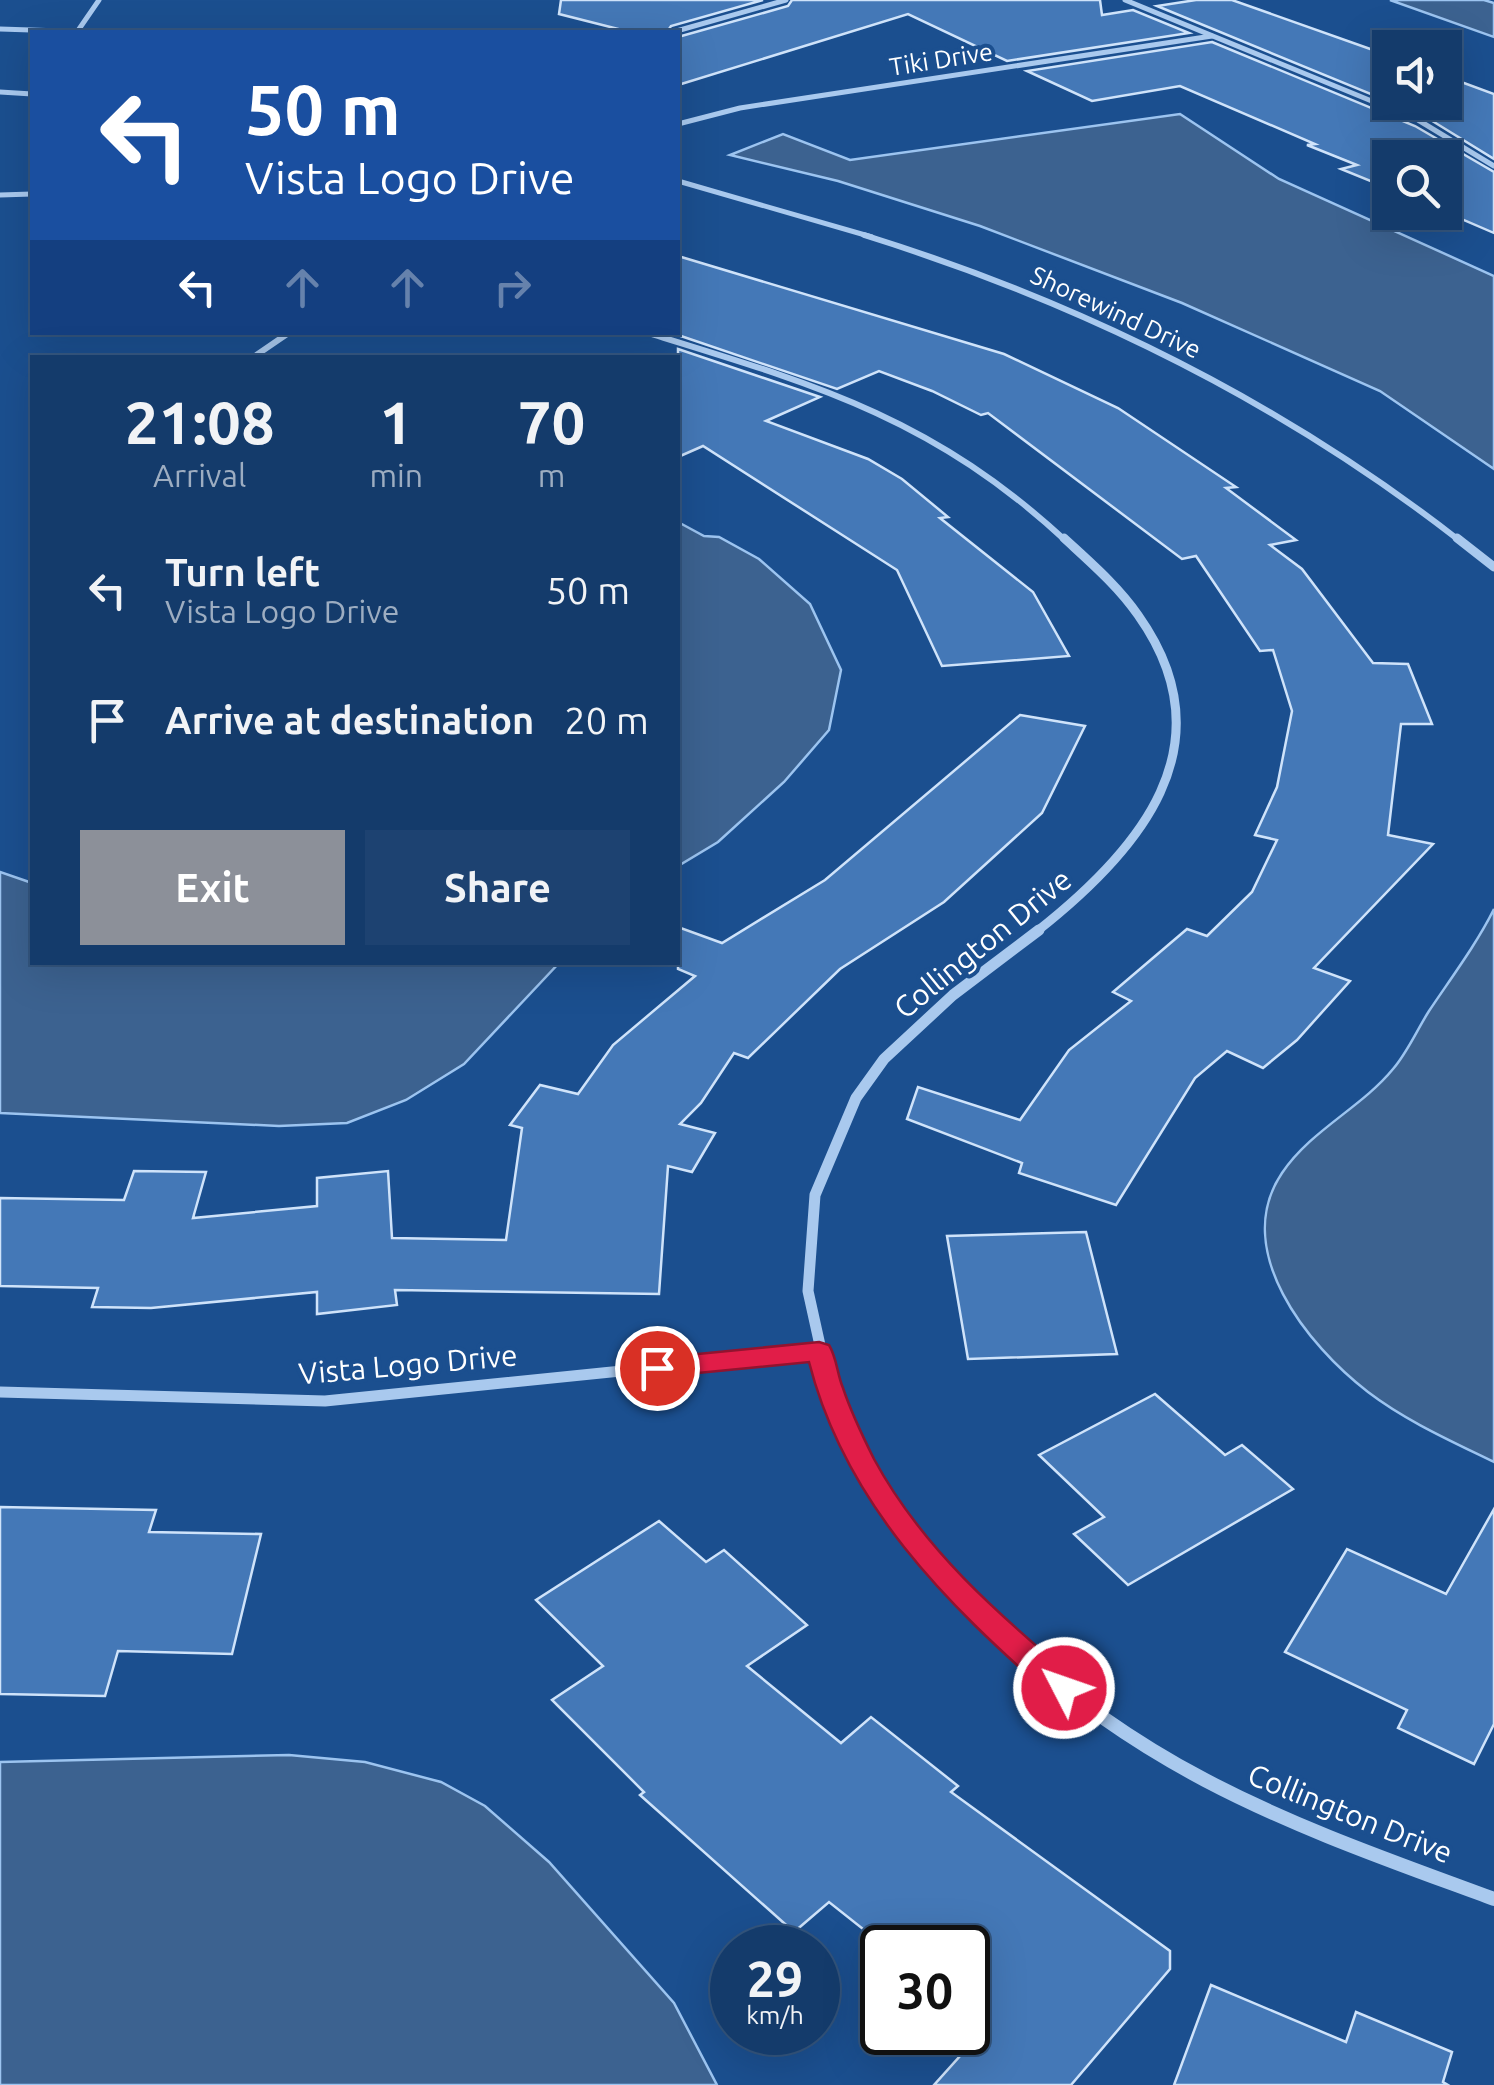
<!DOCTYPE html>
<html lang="en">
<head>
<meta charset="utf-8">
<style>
	:root { --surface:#143b6b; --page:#1d4271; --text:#f1f3f6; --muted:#9dadc1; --line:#33557e; --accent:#8c9099 }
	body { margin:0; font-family:Ubuntu,sans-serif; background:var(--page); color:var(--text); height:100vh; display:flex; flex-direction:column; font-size:38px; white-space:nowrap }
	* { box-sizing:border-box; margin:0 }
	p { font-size:32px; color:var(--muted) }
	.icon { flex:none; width:55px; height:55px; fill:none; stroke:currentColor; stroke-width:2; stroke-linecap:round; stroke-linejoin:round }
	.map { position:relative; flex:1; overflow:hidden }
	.sheet { position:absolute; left:30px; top:355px; width:650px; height:610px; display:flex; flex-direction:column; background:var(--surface); border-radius:0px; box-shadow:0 10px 40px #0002,0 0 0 2px var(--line) }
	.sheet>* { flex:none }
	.guide { position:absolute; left:30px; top:30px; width:650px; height:305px; border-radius:0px; box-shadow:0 10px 40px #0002,0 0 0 2px var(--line); background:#1a4fa0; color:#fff; overflow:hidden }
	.buttons { position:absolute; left:1372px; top:30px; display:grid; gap:20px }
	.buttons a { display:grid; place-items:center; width:90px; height:90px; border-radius:0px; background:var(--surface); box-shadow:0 10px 40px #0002,0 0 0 2px var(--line); font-size:50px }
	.speed { position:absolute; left:710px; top:1925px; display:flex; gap:20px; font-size:50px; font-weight:700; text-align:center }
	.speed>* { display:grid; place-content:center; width:130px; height:130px; border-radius:50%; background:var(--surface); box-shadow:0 10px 40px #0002,0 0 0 2px var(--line); line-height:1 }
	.speed small { font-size:25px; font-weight:400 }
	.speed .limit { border:5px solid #111; border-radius:15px; background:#fff; color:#111 }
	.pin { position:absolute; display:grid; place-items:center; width:85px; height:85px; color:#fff; margin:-42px; border:5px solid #fff; border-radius:50%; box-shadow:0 2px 10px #0007 }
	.me { position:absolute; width:110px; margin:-55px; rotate:311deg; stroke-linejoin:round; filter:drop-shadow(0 0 8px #0008) }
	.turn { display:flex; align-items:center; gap:35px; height:210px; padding:0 50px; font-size:45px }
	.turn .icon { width:130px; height:130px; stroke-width:2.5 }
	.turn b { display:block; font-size:70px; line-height:85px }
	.lanes { display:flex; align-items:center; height:95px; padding:0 50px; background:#0003; justify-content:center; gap:50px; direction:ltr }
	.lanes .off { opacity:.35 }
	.eta { display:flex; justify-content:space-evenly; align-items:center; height:170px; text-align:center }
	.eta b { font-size:60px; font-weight:600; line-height:70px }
	.button { display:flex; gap:20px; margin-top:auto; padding:20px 50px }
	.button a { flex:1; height:115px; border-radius:0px; background:var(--accent); color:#fff; font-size:40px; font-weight:600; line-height:115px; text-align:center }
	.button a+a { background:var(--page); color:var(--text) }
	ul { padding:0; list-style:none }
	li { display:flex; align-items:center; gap:30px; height:130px; padding:0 50px }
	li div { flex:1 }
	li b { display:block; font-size:38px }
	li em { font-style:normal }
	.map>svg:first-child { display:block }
</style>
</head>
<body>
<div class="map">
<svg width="1494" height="2085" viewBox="0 0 1494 2085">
	<rect width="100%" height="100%" fill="#1b4f8f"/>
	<!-- water -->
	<g fill="#3c6290" stroke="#9cc4f0" stroke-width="2.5">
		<path d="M1390,0h94l10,3v34z"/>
		<path d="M1180,114l99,65 215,97v193l-114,-78 -198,-88 -202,-77 -142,-45 -108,-26 53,-21 67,26z"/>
		<path d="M678,522l26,14 15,1 40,22 51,45 31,66 -12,60 -45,52 -66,60 -40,24z"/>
		<path d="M0,872l32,11v79l527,1 -95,101 -58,36 -59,23 -68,3 -279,-13z"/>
		<path d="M1494,909v553c-43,-21 -88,-41 -126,-70 -60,-46 -138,-142 -86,-219 29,-43 79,-65 111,-104 14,-16 24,-39 36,-58 22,-33 47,-66 65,-102z"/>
		<path d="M289,1755l76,7 76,20 44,24 64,56 125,141 43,82h-717v-323z"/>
	</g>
	<!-- building -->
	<g fill="#4478b7" stroke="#cfe3fa" stroke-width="2.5">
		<path d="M561,0h202l-92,26 -4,6h-37l-71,-18z"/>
		<path d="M792,0h308l2,15 31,-5 56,23 -182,28 -99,-47 -230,71v-48l110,-31z"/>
		<path d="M1196,0h36l158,56v46l-233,-96z"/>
		<path d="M1212,42l203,84 79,46v61l-49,-21v-54h-55v31l-49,-20 16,-4 -50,-20 8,-1 -135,-58 -88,15 -65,-30z"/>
		<path d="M1445,76l49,18v65l-73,-45 -29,-12h53z"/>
		<path d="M678,256l326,98 114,54 118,79 -10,1 70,52 -26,5 32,24 71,94 35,1 24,60h-31l-13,111 45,9 -119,124 36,13 -53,59 -34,28 -36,-17 -32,27 -79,127 -97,-32 3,-10 -115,-44 11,-32 102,33 49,-70 62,-49 -18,-9 74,-63 20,7 45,-44 25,-52 -22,-5 22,-48 15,-76 -19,-61 -13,1 -64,-95 -14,3 -194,-146 -7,2 -49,-24 -53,-20 -42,18 -159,-54z"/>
		<path d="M678,349l142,48 -54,24 102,38 34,20 46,38 -8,1 93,74 36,64 -127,10 -45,-96 -194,-124 -25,11z"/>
		<path d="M1020,715l65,11 -43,87 -98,89 -104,67 -92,89 -14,-5 -33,50 -21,21 35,9 -23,39 -24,-6 -9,128 -264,-4 2,15 -80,9v-22l-166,16 -59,-1 6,-19 -98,-2v-88l124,2 10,-29 72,1 -13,46 124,-12v-28l71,-7 4,67 114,2 16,-112 -12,-3 30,-40 38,9 35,-49 82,-69 -17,-7v-42l44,16 103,-63z"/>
		<path d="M1086,1232l31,122 -149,5 -21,-123z"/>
		<path d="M1155,1394l70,61 17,-10 51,44 -165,96 -54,-51 30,-17 -65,-62z"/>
		<path d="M0,1507l156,3 -7,22 112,2 -29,120 -114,-3 -13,45 -105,-2z"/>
		<path d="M1494,1509v215l-20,40 -76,-36 9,-18 -122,-58 62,-103 99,45z"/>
		<path d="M659,1521l47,41 18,-12 83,75 -60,41 94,77 30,-26 87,69 -7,6 219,159v18l-99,116h-137l53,-59 -19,-16v-62h-81l-58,-46 -35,30 -154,-137 4,-3 -92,-92 51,-34 -67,-66z"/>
		<path d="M1211,1985l135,57 10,-30 96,40 -9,30 5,3h-274z"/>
	</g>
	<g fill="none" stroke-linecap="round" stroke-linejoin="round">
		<!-- street-far4 -->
		<g stroke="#a9c9ee" stroke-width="5">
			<path d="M1125,0l293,120 76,46"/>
			<path d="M0,29l92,3"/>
			<path d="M77,32l22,-32"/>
			<path d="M673,32l113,-32"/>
			<path d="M0,92l32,2"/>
			<path d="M678,124l62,-16 472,-72"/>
			<path d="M678,181l194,56"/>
			<path d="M0,195l32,-1"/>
		</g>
		<!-- street-far3 -->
		<g stroke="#a9c9ee" stroke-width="6">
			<path d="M864,235c215,67 418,167 596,306"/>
			<path d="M645,332c169,52 287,85 421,209"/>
			<path d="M252,358l38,-26"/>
		</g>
		<!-- street-far2 -->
		<g stroke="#a9c9ee" stroke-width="9">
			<path d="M1457,538l37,29"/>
			<path d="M1036,932c102,-80 195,-186 102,-317 -20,-29 -48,-53 -74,-77"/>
		</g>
		<!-- street-far1 -->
		<g stroke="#a9c9ee" stroke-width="11">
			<path d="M0,1392l325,9 494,-50"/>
			<path d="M853,1436l-24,-50 -21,-95 7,-96 41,-97 28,-39 69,-64 86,-65"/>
		</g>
		<!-- street -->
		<path stroke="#a9c9ee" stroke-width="14" d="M852,1434c72,149 209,270 353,346 93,49 192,83 289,119"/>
	</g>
	<!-- route -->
	<path fill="#e11d48" stroke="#92132f" stroke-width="2.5" d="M819,1342l10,3c8,13 8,29 14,43 8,24 20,49 31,71 48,89 125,156 201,220l4,9 -4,9 -11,4 -11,-4c-107,-93 -208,-194 -244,-335l-152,15 -10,-3 -4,-6 4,-7 10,-3z"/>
	<g text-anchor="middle" stroke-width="8" stroke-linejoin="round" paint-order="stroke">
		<!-- far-street labels -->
		<g font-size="25" fill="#fff" stroke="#1b4f8f">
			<text transform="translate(941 59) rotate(-9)" y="9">Tiki Drive</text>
			<text transform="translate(1116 312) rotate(25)" y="9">Shorewind Drive</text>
		</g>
		<!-- street labels -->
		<g font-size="30" fill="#fff" stroke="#1b4f8f">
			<text transform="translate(983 944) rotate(-39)" y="10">Collington Drive</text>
			<text transform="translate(408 1365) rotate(-5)" y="10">Vista Logo Drive</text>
			<text transform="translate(1350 1814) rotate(22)" y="10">Collington Drive</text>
		</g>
	</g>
</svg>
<div class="buttons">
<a><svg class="icon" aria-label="sound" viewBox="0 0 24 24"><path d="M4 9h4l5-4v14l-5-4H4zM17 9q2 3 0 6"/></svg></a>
<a><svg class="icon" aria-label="search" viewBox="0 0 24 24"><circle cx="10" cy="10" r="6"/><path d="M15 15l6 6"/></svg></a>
</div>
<div class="speed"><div>29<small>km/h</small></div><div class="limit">30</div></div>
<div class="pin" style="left:657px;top:1368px;background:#d93025"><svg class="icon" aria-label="arrive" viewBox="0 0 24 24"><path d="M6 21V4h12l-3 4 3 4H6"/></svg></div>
<svg class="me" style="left:1064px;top:1688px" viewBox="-20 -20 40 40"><circle r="17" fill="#e11d48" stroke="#fff" stroke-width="3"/><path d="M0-11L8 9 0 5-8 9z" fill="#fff"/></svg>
<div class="guide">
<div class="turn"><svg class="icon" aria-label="left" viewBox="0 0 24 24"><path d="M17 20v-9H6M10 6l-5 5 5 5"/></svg><div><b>50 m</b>Vista Logo Drive</div></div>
<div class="lanes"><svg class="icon" aria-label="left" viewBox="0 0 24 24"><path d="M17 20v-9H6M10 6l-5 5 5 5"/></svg><svg class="icon off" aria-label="ahead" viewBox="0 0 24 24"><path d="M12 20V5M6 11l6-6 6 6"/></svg><svg class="icon off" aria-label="ahead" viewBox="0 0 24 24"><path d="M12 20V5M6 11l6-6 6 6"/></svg><svg class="icon off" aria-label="right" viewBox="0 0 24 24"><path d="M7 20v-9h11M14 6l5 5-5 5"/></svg></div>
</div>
<section class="sheet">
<div class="eta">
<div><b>21:08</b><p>Arrival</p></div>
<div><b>1</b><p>min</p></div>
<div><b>70</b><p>m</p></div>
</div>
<ul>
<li><svg class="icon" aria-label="left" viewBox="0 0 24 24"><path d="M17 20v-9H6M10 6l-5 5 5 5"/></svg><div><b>Turn left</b><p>Vista Logo Drive</p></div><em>50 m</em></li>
<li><svg class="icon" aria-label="arrive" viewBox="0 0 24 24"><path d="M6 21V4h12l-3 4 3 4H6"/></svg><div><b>Arrive at destination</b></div><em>20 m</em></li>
</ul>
<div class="button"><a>Exit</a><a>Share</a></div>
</section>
</div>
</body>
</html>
